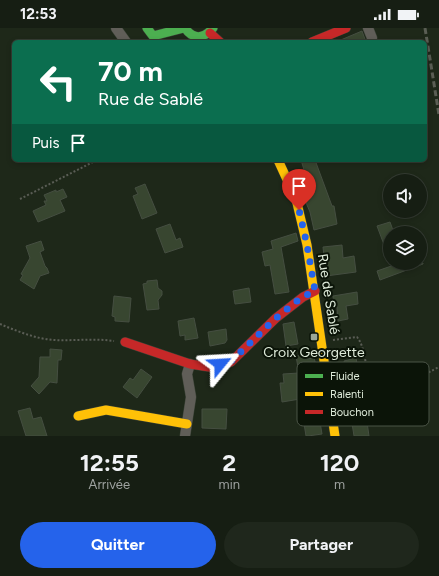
<!DOCTYPE html>
<html lang="fr">
<head>
<meta charset="utf-8">
<style>
	:root { --surface:#161e13; --page:#1f271c; --text:#f1f3f6; --muted:#9ea2a0; --line:#353c33; --accent:#2563eb }
	body { margin:0; font-family:Figtree,sans-serif; background:var(--page); color:var(--text); height:100vh; display:flex; flex-direction:column; font-size:15px; white-space:nowrap }
	* { box-sizing:border-box; margin:0 }
	p { font-size:13px; color:var(--muted) }
	.icon { flex:none; width:22px; height:22px; fill:none; stroke:currentColor; stroke-width:2; stroke-linecap:round; stroke-linejoin:round }
	.map { position:relative; height:408px; overflow:hidden }
	.sheet { display:flex; flex-direction:column; background:var(--surface); flex:1 }
	.sheet>* { flex:none }
	.top-card { position:absolute; left:12px; top:12px; width:415px; height:122px; border-radius:6px; box-shadow:0 2px 6px #0003,0 0 0 1px var(--line); background:#0b6e4f; color:#fff; overflow:hidden }
	.tools { position:absolute; left:383px; top:146px; display:grid; gap:8px }
	.tools a { display:grid; place-items:center; width:44px; height:44px; border-radius:50%; background:var(--surface); box-shadow:0 2px 6px #0003,0 0 0 1px var(--line); font-size:20px }
	.pin { position:absolute; display:grid; place-items:center; width:34px; height:34px; color:#fff; margin:-41px -17px; border-radius:50% 50% 50% 0; rotate:-45deg; box-shadow:0 0 4px #0007 }
	.pin .icon { rotate:45deg }
	.me { position:absolute; width:44px; margin:-22px; rotate:63deg; stroke-linejoin:round; filter:drop-shadow(0 0 3px #0008) }
	.turn { display:flex; align-items:center; gap:14px; height:84px; padding:0 20px; font-size:18px }
	.turn .icon { width:52px; height:52px; stroke-width:2.5 }
	.turn b { display:block; font-size:28px; line-height:34px }
	.then { display:flex; align-items:center; height:38px; padding:0 20px; background:#0003; gap:8px; font-size:15px }
	.eta { display:flex; justify-content:space-evenly; align-items:center; height:68px; text-align:center }
	.eta b { font-size:24px; font-weight:700; line-height:28px }
	.button { display:flex; gap:8px; margin-top:auto; padding:8px 20px }
	.button a { flex:1; height:46px; border-radius:24px; background:var(--accent); color:#fff; font-size:16px; font-weight:700; line-height:46px; text-align:center }
	.button a+a { background:var(--page); color:var(--text) }
	.status { display:flex; justify-content:space-between; align-items:center; height:28px; padding:0 20px; background:var(--surface); direction:ltr }
	.status svg { height:11px; fill:currentColor }
	.map>svg:first-child { display:block }
</style>
</head>
<body>
<div class="status"><b>12:53</b><svg viewBox="0 0 49 12"><path d="M0 12V9h3v3zM5 12V6h3v6zM10 12V3h3v9zM15 12V0h3v12zM26 1h20v11H26zM47 4h2v5h-2z"/></svg></div>
<div class="map">
<svg width="439" height="408" viewBox="0 0 439 408">
	<rect width="100%" height="100%" fill="#1e2819"/>
	<!-- building -->
	<g fill="#384630" stroke="#454e41">
		<path d="M362,3l4,11h-30z"/>
		<path d="M301,132h14l17,46h2l3,18 -23,6 -4,-18 -15,-35 10,-4z"/>
		<path d="M145,156l12,29 -15,6 -9,-23 5,-2 -3,-6z"/>
		<path d="M63,161l4,8 -7,3 5,11 -27,11 -5,-11 13,-6 -2,-4h3l-3,-6 12,-5v2z"/>
		<path d="M390,194l4,11h-4l-1,25 -12,-32z"/>
		<path d="M170,196l6,16 4,-2 3,9 -18,6 -9,-24z"/>
		<path d="M296,205l2,8 -17,6 8,45 -14,2 -5,-29 -5,1 -3,-14 11,-3 -2,-8z"/>
		<path d="M41,213l3,9 -4,2 5,14 2,2 2,5 -9,3 -6,13 -14,-9 3,-5 -2,-1 9,-16 -4,-12z"/>
		<path d="M342,217l1,13 11,-2 2,16 -30,4 -3,-29z"/>
		<path d="M400,235h23v1l-43,16 -3,-9z"/>
		<path d="M157,252l1,8 4,3v4l-4,5 1,9 -12,1 -4,-26 4,-1v-2z"/>
		<path d="M249,260l2,14 -16,2 -2,-13z"/>
		<path d="M357,264l1,12 -12,2 2,13 -10,2 -1,-14 -3,1 -1,-12z"/>
		<path d="M114,268l17,2 -2,24 -14,-1v-4l-3,-1z"/>
		<path d="M194,290l4,20 -13,2v-5l-5,1 -2,-15z"/>
		<path d="M294,294l4,22 -12,2 -3,-22z"/>
		<path d="M226,301l1,11 -2,3 -15,3 -2,-14z"/>
		<path d="M50,321l12,1 -1,10h-3l-1,23 -7,-1 -11,12 -8,-8 8,-9 1,-20h10z"/>
		<path d="M307,327v4l7,-1 2,7 2,17h-4l2,28h2l4,24 -14,2h-2l-6,-37 -18,3 -2,-19h4l-1,-9 16,-1 -3,-17z"/>
		<path d="M356,330l3,17 -12,2 -3,-16z"/>
		<path d="M141,341l11,8 -15,21 -14,-11 7,-9 3,2z"/>
		<path d="M30,380l3,11 8,-2 6,19h-21l-8,-25z"/>
		<path d="M202,381h25l-1,20 -24,-1z"/>
		<path d="M366,387l3,21h-15l-3,-19z"/>
	</g>
	<g fill="none" stroke-linecap="round" stroke-linejoin="round">
		<!-- street casing -->
		<g stroke="#3a4236" stroke-width="11">
			<g id="street">
				<path d="M116,0l10,14"/>
				<path d="M368,0l4,10"/>
				<path d="M185,408l6,-39 -4,-23 3,-10"/>
			</g>
		</g>
		<!-- fast casing -->
		<g stroke="#3a4236" stroke-width="10">
			<g id="fast">
				<path d="M147,0l6,8 31,-8"/>
				<path d="M185,0c8,12 19,11 28,0"/>
			</g>
		</g>
		<!-- slow casing -->
		<g stroke="#3a4236" stroke-width="10">
			<g id="slow">
				<path d="M278,132l18,39 11,46 28,191"/>
				<path d="M78,388l28,-6 81,14"/>
			</g>
		</g>
		<!-- jam casing -->
		<g stroke="#3a4236" stroke-width="10">
			<g id="jam">
				<path d="M210,5l10,9"/>
				<path d="M312,14l34,-14"/>
				<path d="M125,314l65,22 19,3 22,-5 45,-44 27,-21 12,-6"/>
			</g>
		</g>
		<!-- path -->
		<g stroke="#5a5d55" stroke-width="2" stroke-dasharray="2 2" stroke-linecap="butt">
			<path d="M20,171l77,-39"/>
			<path d="M0,296c17,7 36,15 54,16 20,1 40,-2 60,1"/>
			<path d="M333,312l24,-3c8,10 8,26 11,38 1,7 7,14 14,15 12,2 45,-17 57,-23"/>
		</g>
		<!-- street -->
		<use href="#street" stroke="#605e58" stroke-width="10"/>
		<!-- fast -->
		<use href="#fast" stroke="#4caf50" stroke-width="9"/>
		<!-- slow -->
		<use href="#slow" stroke="#ffc107" stroke-width="9"/>
		<!-- jam -->
		<use href="#jam" stroke="#c62828" stroke-width="9"/>
		<!-- rail -->
		<path stroke="#5a5e54" stroke-width="3" stroke-dasharray="6 3" stroke-linecap="butt" d="M425,0l14,87"/>
	</g>
	<g fill="none" stroke-linecap="round" stroke-linejoin="round">
		<!-- route -->
		<path stroke="#2563eb" stroke-width="7" stroke-dasharray="0 12.6" d="M220,336l10,-2 46,-44 26,-21 13,-6 -8,-46 -8,-35"/>
	</g>
	<!-- markers -->
	<rect fill="#9ba796" stroke="#0b1408" stroke-width="1.5" x="310" y="305" width="8" height="8" rx="2"/>
	<g text-anchor="middle" stroke-width="4" stroke-linejoin="round" paint-order="stroke">
		<!-- street labels -->
		<g font-size="14" fill="#dfebda" stroke="#0b1408">
			<text transform="translate(329 266) rotate(81)" y="5">Rue de Sablé</text>
		</g>
		<!-- poi labels -->
		<g font-size="14" fill="#dfebda" stroke="#0b1408">
			<text x="314" y="329">Croix Georgette</text>
		</g>
	</g>
	<!-- legend -->
	<rect x="297" y="334" width="132" height="64" rx="6" fill="#0b1408" stroke="#4b5447" stroke-width="1"/>
	<rect x="305" y="346" width="18" height="4" fill="#4caf50"/>
	<rect x="305" y="364" width="18" height="4" fill="#ffc107"/>
	<rect x="305" y="382" width="18" height="4" fill="#c62828"/>
	<g font-size="11" fill="#dfebda">
		<text x="330" y="352">Fluide</text>
		<text x="330" y="370">Ralenti</text>
		<text x="330" y="388">Bouchon</text>
	</g>
</svg>
<div class="tools">
<a><svg class="icon" aria-label="sound" viewBox="0 0 24 24"><path d="M4 9h4l5-4v14l-5-4H4zM17 9q2 3 0 6"/></svg></a>
<a><svg class="icon" aria-label="layers" viewBox="0 0 24 24"><path d="M12 4l9 5-9 5-9-5zM3 14l9 5 9-5"/></svg></a>
</div>
<div class="pin" style="left:299px;top:182px;background:#d93025"><svg class="icon" aria-label="arrive" viewBox="0 0 24 24"><path d="M6 21V4h12l-3 4 3 4H6"/></svg></div>
<svg class="me" style="left:220px;top:336px" viewBox="-20 -20 40 40"><path d="M0-17L14 15 0 8-14 15z" fill="#2563eb" stroke="#fff" stroke-width="4"/></svg>
<div class="top-card">
<div class="turn"><svg class="icon" aria-label="left" viewBox="0 0 24 24"><path d="M17 20v-9H6M10 6l-5 5 5 5"/></svg><div><b>70 m</b>Rue de Sablé</div></div>
<div class="then">Puis<svg class="icon" aria-label="arrive" viewBox="0 0 24 24"><path d="M6 21V4h12l-3 4 3 4H6"/></svg></div>
</div>
</div>
<section class="sheet">
<div class="eta">
<div><b>12:55</b><p>Arrivée</p></div>
<div><b>2</b><p>min</p></div>
<div><b>120</b><p>m</p></div>
</div>
<div class="button"><a>Quitter</a><a>Partager</a></div>
</section>
</body>
</html>
